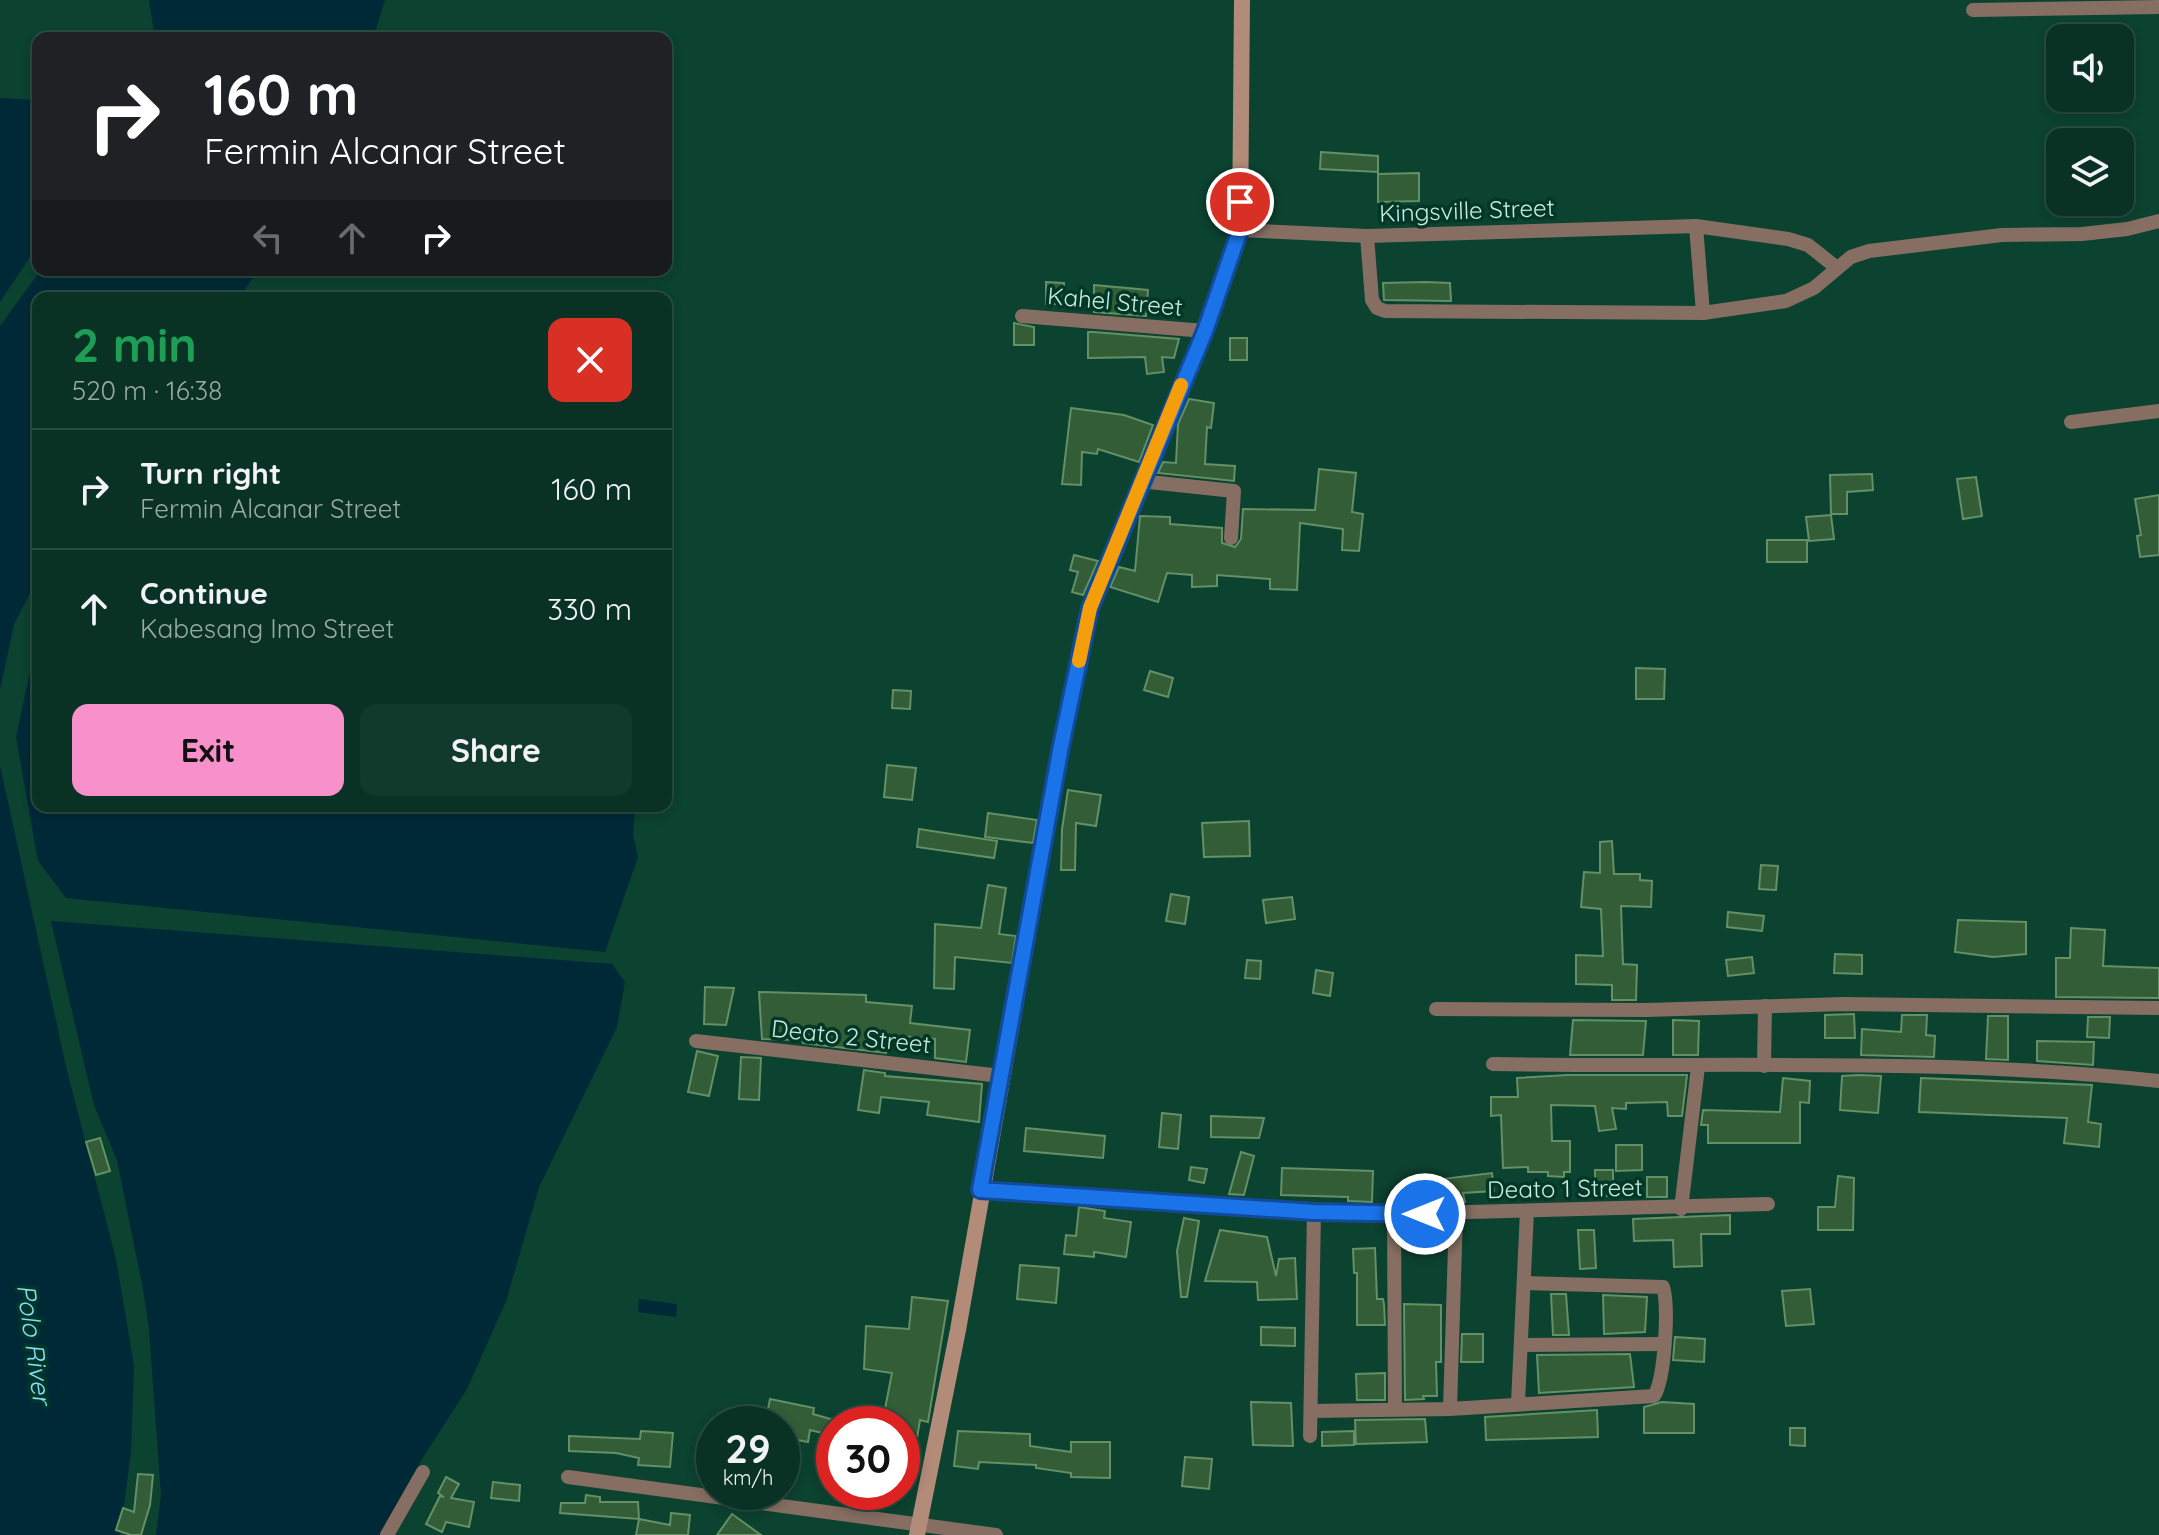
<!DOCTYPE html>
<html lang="en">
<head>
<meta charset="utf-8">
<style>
	:root { --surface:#093224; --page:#123a2c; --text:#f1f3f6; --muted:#99aaa6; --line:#294d41; --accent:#f890cb }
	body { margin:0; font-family:Quicksand,sans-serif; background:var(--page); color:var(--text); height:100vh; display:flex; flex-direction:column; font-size:30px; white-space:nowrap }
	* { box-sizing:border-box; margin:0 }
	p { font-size:26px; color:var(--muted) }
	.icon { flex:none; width:44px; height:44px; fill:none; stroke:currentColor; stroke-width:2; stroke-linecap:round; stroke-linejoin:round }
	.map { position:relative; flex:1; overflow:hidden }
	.panel { position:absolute; left:32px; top:292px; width:640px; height:520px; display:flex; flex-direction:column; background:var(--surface); border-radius:16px; box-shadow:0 4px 12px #0003,0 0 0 2px var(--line) }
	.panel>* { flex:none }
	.hud { position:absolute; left:32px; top:32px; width:640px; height:244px; border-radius:16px; box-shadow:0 4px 12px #0003,0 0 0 2px var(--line); background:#202124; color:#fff; overflow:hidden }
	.fabs { position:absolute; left:2046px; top:24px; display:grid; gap:16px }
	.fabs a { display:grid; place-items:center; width:88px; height:88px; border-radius:16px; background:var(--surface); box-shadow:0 4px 12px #0003,0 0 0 2px var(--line); font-size:40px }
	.speed { position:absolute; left:696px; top:1406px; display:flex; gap:16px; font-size:40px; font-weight:700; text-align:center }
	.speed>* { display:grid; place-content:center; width:104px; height:104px; border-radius:50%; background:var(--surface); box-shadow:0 4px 12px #0003,0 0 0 2px var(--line); line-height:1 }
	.speed small { font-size:20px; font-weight:400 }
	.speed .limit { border:12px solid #d22; background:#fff; color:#111 }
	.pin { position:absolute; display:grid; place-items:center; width:68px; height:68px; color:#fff; margin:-34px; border:4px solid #fff; border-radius:50%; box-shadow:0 2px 8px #0007 }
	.me { position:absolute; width:88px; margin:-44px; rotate:270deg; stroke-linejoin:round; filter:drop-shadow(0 0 6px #0008) }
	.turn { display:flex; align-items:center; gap:28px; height:168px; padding:0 40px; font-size:36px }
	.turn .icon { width:104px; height:104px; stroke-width:2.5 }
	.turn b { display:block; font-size:56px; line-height:68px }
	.lanes { display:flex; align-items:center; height:76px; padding:0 40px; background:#0003; justify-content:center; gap:40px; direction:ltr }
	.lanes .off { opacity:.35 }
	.round { display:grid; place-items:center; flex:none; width:84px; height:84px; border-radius:16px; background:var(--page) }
	.overview { display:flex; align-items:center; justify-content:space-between; height:136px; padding:0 40px }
	h1 { font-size:48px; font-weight:800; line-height:60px; color:#1e9e55 }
	.button { display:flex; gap:16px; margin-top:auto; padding:16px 40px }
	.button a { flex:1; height:92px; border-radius:16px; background:var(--accent); color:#111; font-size:32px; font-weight:800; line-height:92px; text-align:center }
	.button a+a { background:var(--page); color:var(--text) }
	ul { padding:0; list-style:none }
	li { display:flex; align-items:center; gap:24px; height:120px; padding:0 40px; border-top:2px solid var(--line) }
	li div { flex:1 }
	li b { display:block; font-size:30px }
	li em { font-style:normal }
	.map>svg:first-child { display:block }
</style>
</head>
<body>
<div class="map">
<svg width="2159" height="1535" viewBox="0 0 2159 1535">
	<rect width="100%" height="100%" fill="#0c4230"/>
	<!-- water -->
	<g fill="#002937">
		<path d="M149,0h236l-12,38h-218z"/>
		<path d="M0,98l38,2v145l-38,57z"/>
		<path d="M41,270h217l-19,28h-201v280l-24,46 -14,66v-364z"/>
		<path d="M38,635v171h597l-2,29 5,22 -33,95 -539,-54 -28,-37 -22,-124z"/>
		<path d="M0,766l67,305 49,188 18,107 -3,86 -11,83h-120z"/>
		<path d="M51,921l561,43 13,18 -8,45 -78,160 -33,114 -39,88 -45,70 -42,76h-224l5,-40 -12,-166 -6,-40 -26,-129 -23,-55z"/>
		<path d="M639,1299l38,5 -1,13 -38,-5z"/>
	</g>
	<!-- building -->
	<g fill="#335d36" stroke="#649066" stroke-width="2">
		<path d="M1321,152l57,4v16l-58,-3z"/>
		<path d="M1419,173v28l-41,1v-28z"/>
		<path d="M1046,282l18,1 -1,21h-17z"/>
		<path d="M1425,282l25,1 1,18 -67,-1 -1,-17z"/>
		<path d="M1094,285l54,5 -2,26 -52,-4z"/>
		<path d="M1014,323l20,4v18h-20z"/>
		<path d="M1088,332h6l85,7 -5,19 -12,-1 2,15 -17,2 -2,-17 -57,1z"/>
		<rect x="1230" y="338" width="17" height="22"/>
		<path d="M1189,399l25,4 -3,25 -4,-1 -2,37 30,2 -1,15 -76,-8 5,-11 13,1 2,-39z"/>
		<path d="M1071,408l53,7 29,10 -14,37 -41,-13 -1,5 -15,-2 -1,33 -19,-1z"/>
		<path d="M1319,469l37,4 -4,39 11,2 -4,37 -17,-1 1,-21 -43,-6 -3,67 -27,-1v-10l-53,-4v11l-25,1v-12l-25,-2 -9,29 -48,-15 9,-20 16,4 5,-55 30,1v7l52,4v15l13,4 6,-8 2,-30 72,1z"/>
		<path d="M1872,474l1,16 -26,2v22h-16l-1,-39z"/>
		<path d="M1976,477l6,39 -19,3 -6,-40z"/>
		<path d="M2159,495v60l-19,2 -3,-21 4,-1 -6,-36z"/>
		<path d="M1831,515l3,24 -25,2 -3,-24z"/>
		<rect x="1767" y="540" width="40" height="22"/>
		<path d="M1074,555l24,6 -15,34 -11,-3 6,-20 -8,-2z"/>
		<path d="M1636,668l29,1 -1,30h-28z"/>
		<path d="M1150,671l23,7 -5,19 -24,-7z"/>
		<path d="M893,690l18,1 -1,18 -18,-1z"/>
		<path d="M887,765l29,3 -4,32 -28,-3z"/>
		<path d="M1068,790l33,5 -5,31 -20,-3 -1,47h-14l1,-41z"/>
		<path d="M988,813l49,7 -4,23 -48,-6z"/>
		<path d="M1249,821l1,35 -46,1 -2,-34z"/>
		<path d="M919,829l78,12 -3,17 -77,-11z"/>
		<path d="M1612,841l2,33h26v6l12,1 -1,26 -30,-1 2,58 14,1 -1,35h-24v-15l-36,-1v-29l27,1 -2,-47 -20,-2 3,-35 16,1v-31z"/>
		<path d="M1761,865l17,1 -2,24 -17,-1z"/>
		<path d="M988,885l18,3 -7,46 17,2 -4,27 -57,-6 -1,32 -20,-1 1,-64 46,4z"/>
		<path d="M1171,894l18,3 -4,27 -19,-3z"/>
		<path d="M1292,897l3,22 -29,4 -3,-23z"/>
		<path d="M1728,912l36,4 -2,15 -35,-4z"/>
		<path d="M1958,920l68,2v32l-33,3 -38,-5z"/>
		<path d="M2071,928l34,2 -2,36 56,2v30l-103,-1v-39h14z"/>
		<path d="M1835,954l27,1v19l-28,-1z"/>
		<path d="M1752,957l2,16 -26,3 -2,-16z"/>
		<path d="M1247,960l14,1 -1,18 -15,-1z"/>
		<path d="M1316,970l17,3 -3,23 -17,-3z"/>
		<path d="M705,987l29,1 -8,37 -22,-1z"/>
		<path d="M759,992l107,3v7l46,4 -2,17 60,7 -4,32 -31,-4v-19l-48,-4 -1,18 -83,-10 -1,-3 -40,-1z"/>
		<path d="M1854,1014l1,24h-30v-23z"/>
		<path d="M1902,1015h25l-1,20 9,1 -1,21 -73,-2 1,-26 39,3z"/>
		<path d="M1988,1016h20v44l-22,-1z"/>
		<path d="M2088,1017h22l-1,21 -22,-1z"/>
		<path d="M1573,1020l73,1 -3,34h-73z"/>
		<path d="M1673,1020l26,1 -1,34h-25z"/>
		<path d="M2037,1041l57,1 -1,23 -56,-4z"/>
		<path d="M697,1051l21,5 -9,40 -21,-4z"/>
		<path d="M741,1057l20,1 -2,42 -20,-1z"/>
		<path d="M864,1070l21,3v3l97,8 -3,38 -52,-7 2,-13 -48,-5 -2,16 -21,-3z"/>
		<path d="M1568,1075h119l-5,41h-14l-1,-14 -41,1v6l-14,-1 4,21 -17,2 -4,-25 -44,-1 1,36h18v31h-6v5l-16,-1v-4h-20v-5l-25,1 -2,-53 -10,1v-19h27l-1,-19z"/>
		<path d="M1859,1075l22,1 -3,37 -38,-3 2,-34z"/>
		<path d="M1783,1078l27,3 -1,22 -9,-1v41h-92v-18h-7l2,-15 77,2z"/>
		<path d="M1921,1078l171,7 -4,37 13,2 -2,23 -35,-4 3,-25 -148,-6z"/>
		<path d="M1162,1113l19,2 -3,34 -19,-2z"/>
		<path d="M1211,1116l53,2 -5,20 -48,-1z"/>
		<path d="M1026,1128l79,8 -2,22 -79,-7z"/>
		<path d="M100,1138l10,33 -14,4 -10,-33z"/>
		<path d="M1616,1145h26v25l-26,1z"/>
		<path d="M1241,1152l13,4 -10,39 -15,-1z"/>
		<path d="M1191,1167l16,2 -3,14 -15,-3z"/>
		<path d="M1282,1168l91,3 -1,31 -24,-1v-4l-67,-2z"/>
		<rect x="1595" y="1170" width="18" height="26"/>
		<path d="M1492,1173l2,18 -31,2 2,9 -19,1 -4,-24z"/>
		<path d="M1838,1176l16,2 -1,52h-35v-23h17z"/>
		<rect x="1647" y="1177" width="20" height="20"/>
		<path d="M1079,1207l26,4 -1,7 27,4 -5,35 -32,-5v5l-30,-3 2,-19 10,1z"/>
		<path d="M1730,1215v19h-29l1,32 -28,1 -1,-27 -39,1 -1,-22z"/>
		<path d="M1184,1218l15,3 -12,76h-6l-4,-46z"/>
		<path d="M1220,1230l47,7 9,39 3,-17 16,-1 2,41 -39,1 -1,-18 -52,-1z"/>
		<path d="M1578,1230h16l2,38 -16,1z"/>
		<path d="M1375,1248l2,51h6l1,5 1,21h-28v-52h-3l-1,-24z"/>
		<path d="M1020,1265l39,3 -3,35 -39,-4z"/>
		<path d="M1810,1289l4,35 -28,2 -4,-35z"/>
		<path d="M1551,1294h15l3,41h-16z"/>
		<path d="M1603,1295l44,2 -2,35 -41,2z"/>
		<path d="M912,1297l36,4 -20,121 -8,-2 -4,24 -14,-2v-18h-20l10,-51 -28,-4 2,-43 43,3z"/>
		<path d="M1404,1304l37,1v57h-5l1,34h-14l1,3 -19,1z"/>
		<path d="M1261,1327l34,1v18l-34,-1z"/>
		<path d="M1462,1334h21v28h-22z"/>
		<path d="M1675,1337l30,2 -1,23 -31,-2z"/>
		<path d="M1630,1354l4,33 -95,6 -2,-38z"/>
		<path d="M1385,1373v27h-28l-1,-26z"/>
		<path d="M770,1399l44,9 -1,6 21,6v16l-24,-6 -2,12 -26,-5v-13h-17z"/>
		<path d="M1251,1402l40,1 2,43 -40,-1z"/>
		<path d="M1662,1402l32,2v29h-50v-26z"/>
		<path d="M1597,1410l1,27 -112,3 -1,-23z"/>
		<path d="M1425,1419l2,23 -71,2 -1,-24z"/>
		<path d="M1790,1428h15v18l-15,-1z"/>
		<path d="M641,1431l32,2 -3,34 -32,-2 1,-7 -23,-5 -47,-2v-15l71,3z"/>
		<path d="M958,1431l72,3v12l41,6v-10h39v36l-39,-1v-4l-35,-5v-3l-57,-3 -1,7 -24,-3z"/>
		<path d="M1354,1431v14l-32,1v-14z"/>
		<path d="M1185,1457l27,2 -3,30 -27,-3z"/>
		<path d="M138,1474l15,1 -3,30 -9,30h-10l-15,-5 7,-22 11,4z"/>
		<path d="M446,1477l13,7 -8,14 23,4 -5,25 -23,-5 -4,10 -16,-8 14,-28 4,1 -6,-4z"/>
		<path d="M493,1482l27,3 -1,16 -28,-3z"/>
		<path d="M586,1495l14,2v5h38l1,17 -79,-6 1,-10h24z"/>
		<path d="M671,1513l19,2 -2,20h-52l3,-16 31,6z"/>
		<path d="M732,1514l29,21h-44z"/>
	</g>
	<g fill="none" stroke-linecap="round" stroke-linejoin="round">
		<!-- street -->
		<g stroke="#866e62" stroke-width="14">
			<path d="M1973,10l186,-3"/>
			<path d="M1696,226l92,13 20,6 29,23"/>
			<path d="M1240,230l127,6 329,-10 7,87"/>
			<path d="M1367,236l5,64 5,8 8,3 318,2 83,-12 28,-13 37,-31 18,-6 133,-16 80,-1 45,-5 32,-8"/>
			<path d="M1022,316l183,15"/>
			<path d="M2071,422l88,-11"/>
			<path d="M1140,481l94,10 -3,47"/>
			<path d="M1436,1009l210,1 198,-6 315,4"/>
			<path d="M696,1041l305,35"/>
			<path d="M1493,1064c222,4 445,-7 666,17"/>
			<path d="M1764,1066l1,-60"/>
			<path d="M980,1190l414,24 374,-10"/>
			<path d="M1681,1209l17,-142"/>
			<path d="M1394,1214l1,194"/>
			<path d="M1522,1345l142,-1"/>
			<path d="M1518,1403l9,-192"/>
			<path d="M1450,1409l6,-195"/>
			<path d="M1311,1411l139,-2 204,-13c11,-17 15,-90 9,-109l-138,-4"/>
			<path d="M1310,1436l4,-224"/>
			<path d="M568,1477l428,58"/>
			<path d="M387,1535l36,-63"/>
		</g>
		<!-- secondary -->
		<path stroke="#b28b79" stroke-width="16" d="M917,1535l41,-205 103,-584 29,-138 115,-277 35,-101 2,-230"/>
	</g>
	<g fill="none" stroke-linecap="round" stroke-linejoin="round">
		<!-- route casing -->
		<g stroke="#114b97" stroke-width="20">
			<path id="route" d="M1240,202v28l-35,101 -115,277 -29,138 -81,444 334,22 111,2"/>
		</g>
		<!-- route -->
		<use href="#route" stroke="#1a73e8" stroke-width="14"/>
		<!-- slow -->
		<path stroke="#f59e0b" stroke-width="14" d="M1079,661l11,-53 91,-223"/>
	</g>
	<g text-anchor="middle" stroke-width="7" stroke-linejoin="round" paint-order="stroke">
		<!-- street labels -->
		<g font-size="24" fill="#caebdc" stroke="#003726">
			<text transform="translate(1467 211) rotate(-2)" y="8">Kingsville Street</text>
			<text transform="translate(1115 302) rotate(5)" y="8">Kahel Street</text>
			<text transform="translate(851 1037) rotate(6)" y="8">Deato 2 Street</text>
			<text transform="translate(1565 1189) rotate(-1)" y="8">Deato 1 Street</text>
		</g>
		<!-- water labels -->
		<g font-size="26" font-style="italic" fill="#86dafb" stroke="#003726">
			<text transform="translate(34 1344) rotate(82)" y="9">Polo River</text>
		</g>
	</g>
</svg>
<div class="fabs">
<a><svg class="icon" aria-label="sound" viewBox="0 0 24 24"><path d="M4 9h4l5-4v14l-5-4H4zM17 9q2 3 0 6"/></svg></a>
<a><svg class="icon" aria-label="layers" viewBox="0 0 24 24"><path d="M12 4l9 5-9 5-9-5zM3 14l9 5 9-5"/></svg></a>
</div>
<div class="speed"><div>29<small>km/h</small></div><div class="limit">30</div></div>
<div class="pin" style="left:1240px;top:202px;background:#d93025"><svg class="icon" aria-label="arrive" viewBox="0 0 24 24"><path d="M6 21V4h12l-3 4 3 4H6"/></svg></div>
<svg class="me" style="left:1425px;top:1214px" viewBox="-20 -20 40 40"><circle r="17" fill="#1a73e8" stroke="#fff" stroke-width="3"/><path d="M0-11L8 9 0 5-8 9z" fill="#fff"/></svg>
<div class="hud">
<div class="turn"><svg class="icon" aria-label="right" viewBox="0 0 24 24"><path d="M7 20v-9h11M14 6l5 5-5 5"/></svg><div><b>160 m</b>Fermin Alcanar Street</div></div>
<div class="lanes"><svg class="icon off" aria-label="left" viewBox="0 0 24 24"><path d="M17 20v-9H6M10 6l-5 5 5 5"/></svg><svg class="icon off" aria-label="ahead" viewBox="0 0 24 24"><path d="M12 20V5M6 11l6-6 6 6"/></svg><svg class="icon" aria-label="right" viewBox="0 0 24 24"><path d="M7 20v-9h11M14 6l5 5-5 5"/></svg></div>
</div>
<section class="panel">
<div class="overview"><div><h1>2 min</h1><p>520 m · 16:38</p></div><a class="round" style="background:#d93025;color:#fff"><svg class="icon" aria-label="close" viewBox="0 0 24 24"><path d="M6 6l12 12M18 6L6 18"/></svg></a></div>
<ul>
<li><svg class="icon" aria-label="right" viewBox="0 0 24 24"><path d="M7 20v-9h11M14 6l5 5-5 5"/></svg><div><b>Turn right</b><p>Fermin Alcanar Street</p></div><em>160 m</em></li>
<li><svg class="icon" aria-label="ahead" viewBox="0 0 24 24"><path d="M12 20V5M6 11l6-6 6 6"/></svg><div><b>Continue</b><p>Kabesang Imo Street</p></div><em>330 m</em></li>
</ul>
<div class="button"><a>Exit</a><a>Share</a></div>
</section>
</div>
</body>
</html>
